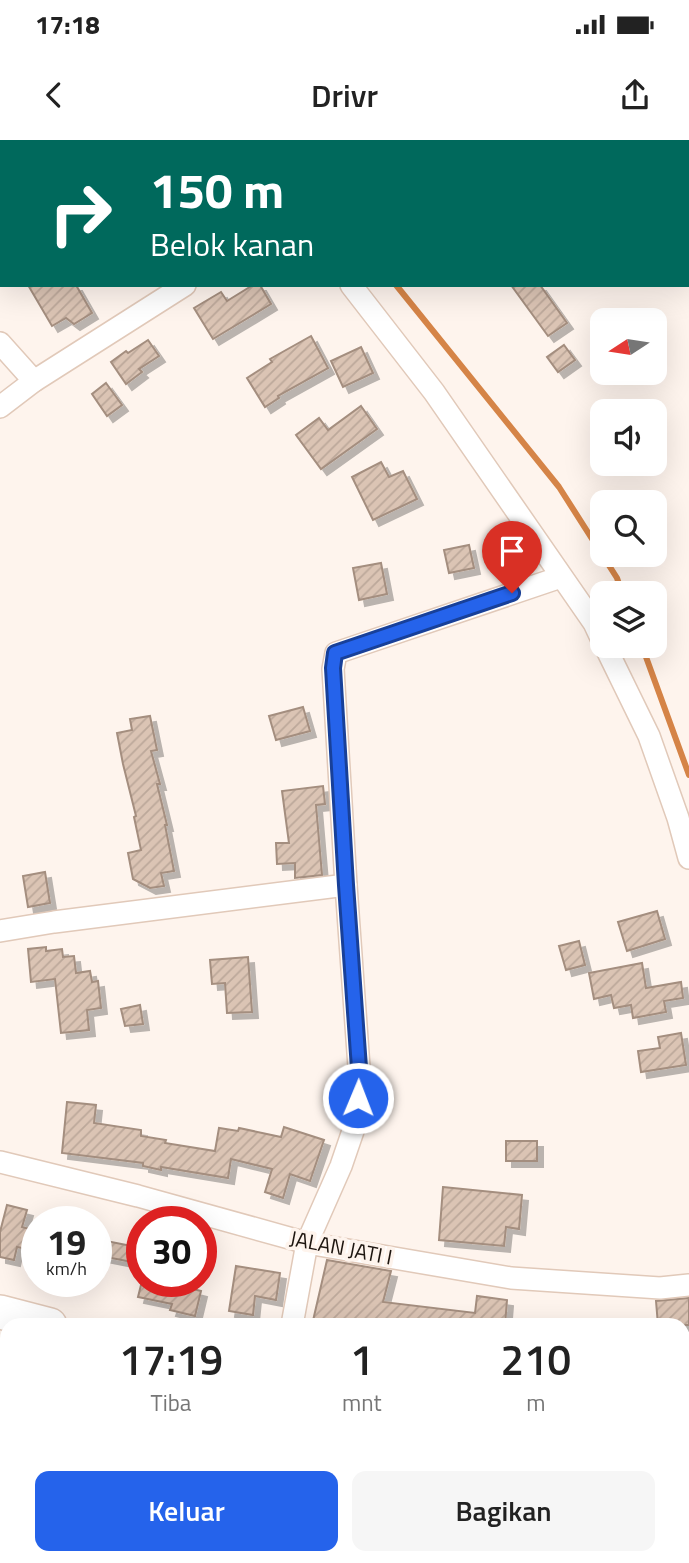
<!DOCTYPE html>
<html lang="id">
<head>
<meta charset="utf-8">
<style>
	:root { --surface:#fff; --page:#f6f6f6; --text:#222; --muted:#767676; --accent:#2563eb }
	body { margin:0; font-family:"Titillium Web",sans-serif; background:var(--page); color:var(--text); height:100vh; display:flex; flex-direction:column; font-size:26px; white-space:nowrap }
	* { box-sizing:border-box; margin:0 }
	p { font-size:23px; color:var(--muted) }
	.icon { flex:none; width:38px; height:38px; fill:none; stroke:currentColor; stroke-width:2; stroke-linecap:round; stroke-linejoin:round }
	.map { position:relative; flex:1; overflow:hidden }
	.sheet { position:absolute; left:0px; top:1178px; width:690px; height:247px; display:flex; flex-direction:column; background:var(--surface); border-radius:21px 21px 0 0; box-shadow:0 7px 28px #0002 }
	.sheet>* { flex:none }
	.guide { position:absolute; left:0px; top:0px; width:690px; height:147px; box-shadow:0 7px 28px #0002; background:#00695c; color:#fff; overflow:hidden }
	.needle { width:46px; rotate:258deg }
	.controls { position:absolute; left:590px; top:168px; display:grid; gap:14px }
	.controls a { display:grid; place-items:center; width:77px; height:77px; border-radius:14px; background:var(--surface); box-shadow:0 7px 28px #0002; font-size:35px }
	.speed { position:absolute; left:21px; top:1066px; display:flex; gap:14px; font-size:35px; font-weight:700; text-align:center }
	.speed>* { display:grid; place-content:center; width:91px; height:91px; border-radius:50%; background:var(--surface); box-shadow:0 7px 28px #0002; line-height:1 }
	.speed small { font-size:18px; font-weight:400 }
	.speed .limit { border:10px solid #d22; background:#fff; color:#111 }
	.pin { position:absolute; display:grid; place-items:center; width:60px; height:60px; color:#fff; margin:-72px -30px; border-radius:50% 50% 50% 0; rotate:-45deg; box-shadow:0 0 7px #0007 }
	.pin .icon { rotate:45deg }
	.me { position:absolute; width:77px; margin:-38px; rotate:1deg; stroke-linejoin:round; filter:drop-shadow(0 0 5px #0008) }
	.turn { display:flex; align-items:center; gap:24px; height:147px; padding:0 35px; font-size:32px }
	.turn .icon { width:91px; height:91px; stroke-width:2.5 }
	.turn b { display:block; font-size:49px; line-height:60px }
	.eta { display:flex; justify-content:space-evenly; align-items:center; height:119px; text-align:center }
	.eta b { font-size:42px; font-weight:600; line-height:49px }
	.cta { display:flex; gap:14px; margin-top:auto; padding:14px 35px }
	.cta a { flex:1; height:80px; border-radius:14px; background:var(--accent); color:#fff; font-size:28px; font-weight:600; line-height:80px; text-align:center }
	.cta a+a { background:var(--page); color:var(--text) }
	.status { display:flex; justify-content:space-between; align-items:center; height:49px; padding:0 35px; background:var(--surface); direction:ltr }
	.status svg { height:19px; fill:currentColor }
	header { display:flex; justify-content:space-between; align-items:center; height:91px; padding:0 35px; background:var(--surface); font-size:32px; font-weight:600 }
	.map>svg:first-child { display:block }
</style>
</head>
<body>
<div class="status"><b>17:18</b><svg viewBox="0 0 49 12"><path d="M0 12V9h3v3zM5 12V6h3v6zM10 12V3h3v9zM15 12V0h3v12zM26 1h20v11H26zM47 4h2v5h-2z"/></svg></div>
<header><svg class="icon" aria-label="back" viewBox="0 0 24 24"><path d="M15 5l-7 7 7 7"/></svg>Drivr<svg class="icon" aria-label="share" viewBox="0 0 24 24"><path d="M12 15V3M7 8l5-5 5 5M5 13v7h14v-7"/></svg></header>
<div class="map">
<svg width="689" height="1423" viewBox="0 0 689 1423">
	<defs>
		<pattern id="building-hatch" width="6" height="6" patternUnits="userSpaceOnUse" patternTransform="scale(1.75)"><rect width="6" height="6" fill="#dbc4b4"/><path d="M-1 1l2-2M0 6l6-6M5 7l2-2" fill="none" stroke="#bca89a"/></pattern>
		<filter id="shadow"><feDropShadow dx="6" dy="6" stdDeviation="0" flood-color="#0004"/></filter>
	</defs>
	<rect width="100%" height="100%" fill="#fef4ed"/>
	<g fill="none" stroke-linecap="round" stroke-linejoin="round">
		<!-- stream -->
		<g stroke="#d58447" stroke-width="6">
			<path d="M279,0l1,2"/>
			<path d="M396,145l163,202 58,91 5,15"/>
			<path d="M642,506l47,129"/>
		</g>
	</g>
	<!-- building -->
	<g fill="url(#building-hatch)" stroke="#a48e7f" stroke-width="2" filter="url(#shadow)">
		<path d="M28,145h48l16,28 -18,11 -8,-6 -14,8z"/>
		<path d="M253,145h7l11,19 -58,35 -19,-31 27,-16 6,9z"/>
		<path d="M511,145h29l27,38 -19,13z"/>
		<path d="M311,196l17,32 -50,28 1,2 -14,9 -18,-29 25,-16 -2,-3z"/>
		<path d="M148,200l11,16 -20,13 3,3 -16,12 -15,-22 15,-11 2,2z"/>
		<path d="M564,205l11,15 -17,12 -11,-15z"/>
		<path d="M361,207l12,26 -30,14 -12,-26z"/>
		<path d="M106,243l16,22 -15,11 -15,-22z"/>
		<path d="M361,266l16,23 -56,40 -25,-34 23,-17 9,12z"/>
		<path d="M381,322l8,15 14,-6 14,28 -44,21 -21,-43z"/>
		<path d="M469,405l5,23 -25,5 -5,-23z"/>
		<path d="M381,423l6,31 -28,6 -6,-32z"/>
		<path d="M303,567l7,24 -34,9 -7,-24z"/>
		<path d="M150,576l7,34 -6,1 9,33h-3l10,41h-2l9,46 -13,2 3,13 -14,2 -17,-9 -5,-26 13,-3 -7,-33 2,-1 -13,-52 -6,-31 15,-3 -2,-11z"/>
		<path d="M323,646l2,18 -9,1 6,70 -27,3v-15l-18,1 -1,-21h13l-7,-52z"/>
		<path d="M45,732l5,31 -22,4 -5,-31z"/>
		<path d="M657,771l8,28 -38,12 -9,-29z"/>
		<path d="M579,801l6,24 -19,5 -7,-24z"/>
		<path d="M46,807v4l16,-2 1,8 11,-1 2,17 14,-2 2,11 6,-1 3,27 -14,2 2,20 -28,3 -6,-54 -24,3 -3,-33z"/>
		<path d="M248,817l4,55 -25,1 -2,-30 -13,1 -2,-24z"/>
		<path d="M642,823l4,25 35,-6 2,16 -19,3 2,11 -33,6 -2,-13 -17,3 -3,-13 -17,4 -5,-26z"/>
		<path d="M140,865l3,19 -18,2 -4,-17z"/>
		<path d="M681,893l5,32 -45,7 -3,-21 22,-3 -2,-11z"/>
		<path d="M67,962l29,3 -2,18 47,7v6l25,4 -1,3 50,8 4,-23 19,3 1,-3 42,9 3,-10 40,13 -14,41 -20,-7 -7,24 -18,-6 7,-23 -41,-10 -3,19 -67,-11v3l-18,-4v-3l-81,-10z"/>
		<rect x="506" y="1001" width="31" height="20"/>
		<path d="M443,1047l79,8 -3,34 -13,-2 -2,19 -65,-6z"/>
		<path d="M7,1065l20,5 -5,17 15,4v20l-20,-4 -3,13 -14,-3v-25z"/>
		<path d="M96,1099l46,9v16l-46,-9z"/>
		<path d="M327,1120l64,11 -8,31 92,11 2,-17 30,4 -2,25h-193z"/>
		<path d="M236,1126l44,7 -4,27 -21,-4 -2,19 -24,-4z"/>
		<path d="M142,1141h20l39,10 -6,25 -25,-6 2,-6 -34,-7z"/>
		<path d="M689,1158v27h-31l-2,-24z"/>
	</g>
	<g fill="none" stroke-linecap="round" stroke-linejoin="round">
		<!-- street casing -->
		<g stroke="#e1c9b9" stroke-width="24">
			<g id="street">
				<path d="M239,0l2,2"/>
				<path d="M351,145l83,107 160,231 8,17"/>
				<path d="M0,203l34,38"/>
				<path d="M0,267l34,-26 151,-96"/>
				<path d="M605,506l44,90 29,82 11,40"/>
				<path d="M0,791l54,-9 292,-37"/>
				<path d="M0,1022l138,34 169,47 204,35 149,10 29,-3"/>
				<path d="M292,1185l15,-82 34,-77 13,-38 4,-30 1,-31 -13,-182 -13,-216 3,-16 225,-76"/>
				<path d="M237,1423l2,-5"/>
				<path d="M525,1423l2,-5"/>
			</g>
		</g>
		<!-- primary casing -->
		<g stroke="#e1c9b9" stroke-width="36">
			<g id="primary">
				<path d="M0,1172l50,13"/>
				<path d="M682,1323h7"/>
			</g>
		</g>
		<!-- street -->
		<use href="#street" stroke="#fff" stroke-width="21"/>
		<!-- primary -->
		<use href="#primary" stroke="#fff" stroke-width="33"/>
	</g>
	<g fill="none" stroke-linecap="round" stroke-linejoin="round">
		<!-- route casing -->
		<g stroke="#184099" stroke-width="18">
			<path id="route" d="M358,958l1,-30 -13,-183 -13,-217 2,-15 177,-60"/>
		</g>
		<!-- route -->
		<use href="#route" stroke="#2563eb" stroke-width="12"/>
	</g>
	<g text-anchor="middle" stroke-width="7" stroke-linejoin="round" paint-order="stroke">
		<!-- street labels -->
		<g font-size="21" fill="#1d150f" stroke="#fef4ed">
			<text transform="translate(341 1108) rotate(11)" y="7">JALAN JATI I</text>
		</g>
	</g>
</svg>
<div class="controls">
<a><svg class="needle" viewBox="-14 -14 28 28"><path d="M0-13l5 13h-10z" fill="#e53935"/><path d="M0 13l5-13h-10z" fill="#767676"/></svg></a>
<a><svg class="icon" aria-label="sound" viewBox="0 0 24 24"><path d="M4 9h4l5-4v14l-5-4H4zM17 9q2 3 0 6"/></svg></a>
<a><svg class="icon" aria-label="search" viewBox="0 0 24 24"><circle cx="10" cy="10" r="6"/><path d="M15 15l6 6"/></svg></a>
<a><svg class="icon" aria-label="layers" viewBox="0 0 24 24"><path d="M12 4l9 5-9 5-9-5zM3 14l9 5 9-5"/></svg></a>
</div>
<div class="speed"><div>19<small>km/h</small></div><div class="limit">30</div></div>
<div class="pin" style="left:512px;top:453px;background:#d93025"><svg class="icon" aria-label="arrive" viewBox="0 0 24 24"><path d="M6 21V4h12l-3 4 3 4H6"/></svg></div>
<svg class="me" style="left:358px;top:958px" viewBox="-20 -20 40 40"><circle r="17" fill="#2563eb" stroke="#fff" stroke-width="3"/><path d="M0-11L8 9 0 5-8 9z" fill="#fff"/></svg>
<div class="guide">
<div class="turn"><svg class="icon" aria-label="right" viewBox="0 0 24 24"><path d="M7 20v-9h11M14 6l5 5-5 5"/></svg><div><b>150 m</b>Belok kanan</div></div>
</div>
<section class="sheet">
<div class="eta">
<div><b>17:19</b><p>Tiba</p></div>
<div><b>1</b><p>mnt</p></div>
<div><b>210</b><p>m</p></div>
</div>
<div class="cta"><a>Keluar</a><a>Bagikan</a></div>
</section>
</div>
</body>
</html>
